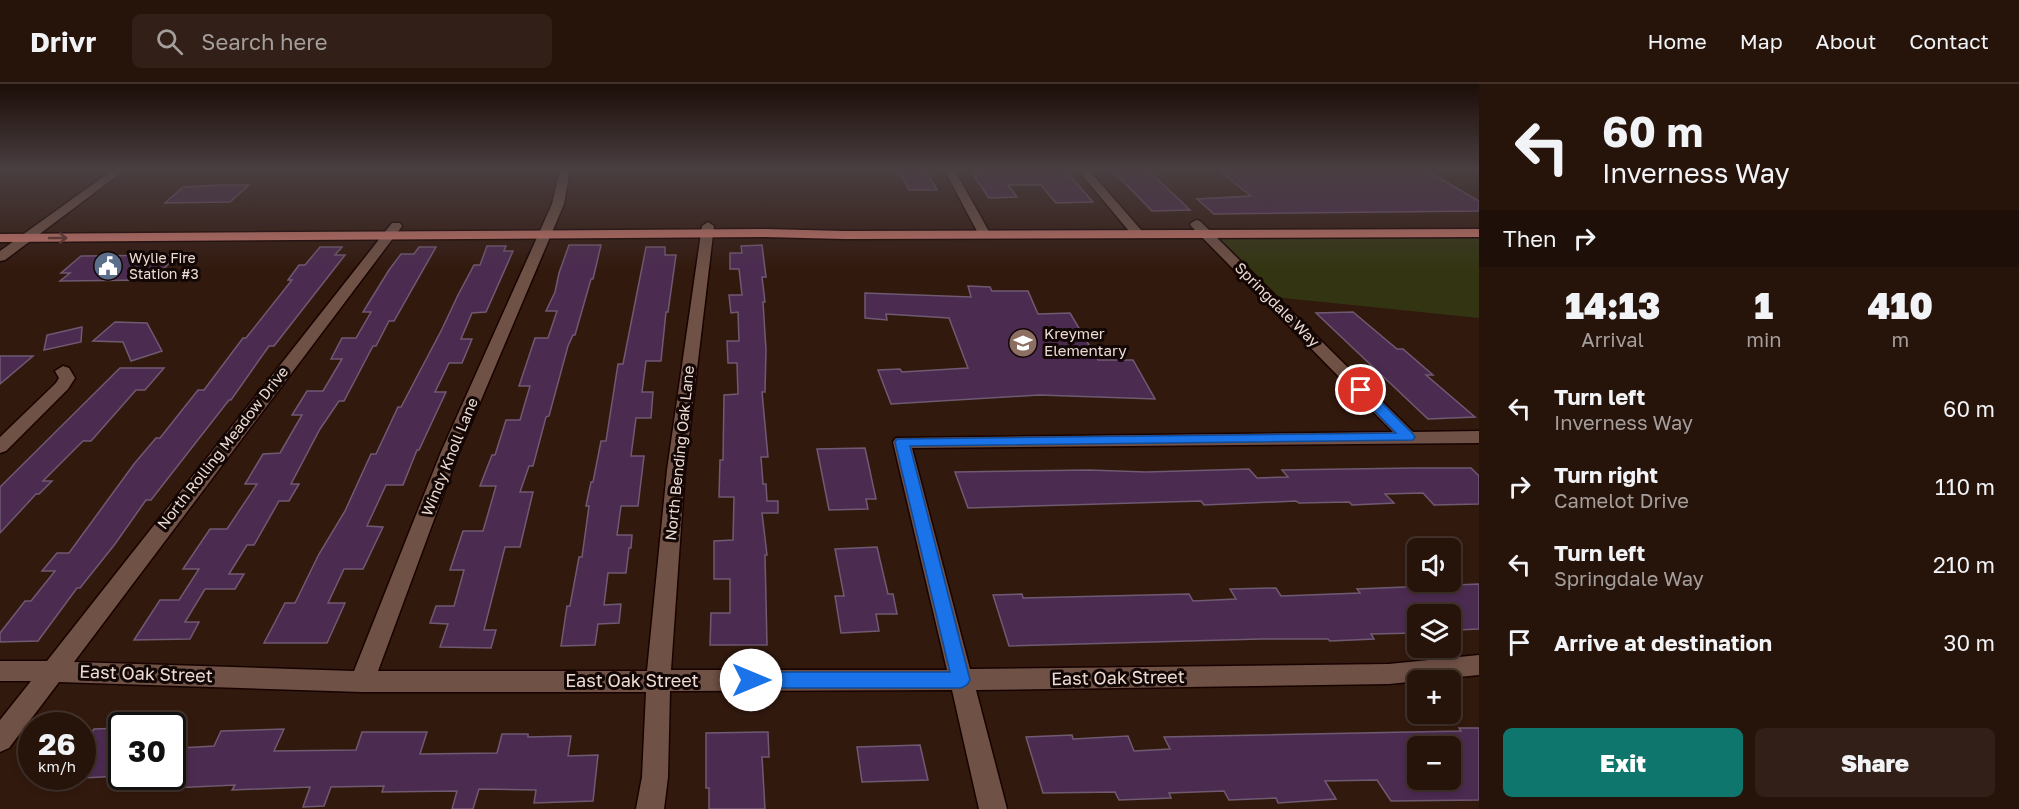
<!DOCTYPE html>
<html lang="en">
<head>
<meta charset="utf-8">
<style>
	:root { --surface:#26130a; --page:#322018; --text:#f1f3f6; --muted:#a49e9c; --line:#42322b; --accent:#0f766e }
	body { margin:0; font-family:"Golos Text",sans-serif; background:var(--page); color:var(--text); height:100vh; display:flex; flex-direction:column; font-size:22px; white-space:nowrap }
	* { box-sizing:border-box; margin:0 }
	p { font-size:20px; color:var(--muted) }
	.icon { flex:none; width:33px; height:33px; fill:none; stroke:currentColor; stroke-width:2; stroke-linecap:round; stroke-linejoin:round }
	.map { position:relative; flex:1; overflow:hidden }
	.sheet { display:flex; flex-direction:column; background:var(--surface); width:540px }
	.sheet>* { flex:none }
	.top-card { background:#26130a; color:var(--text); overflow:hidden }
	.fabs { position:absolute; left:1407px; top:454px; display:grid; gap:12px }
	.fabs a { display:grid; place-items:center; width:54px; height:54px; border-radius:9px; background:var(--surface); box-shadow:0 3px 9px #0003,0 0 0 2px var(--line); font-size:30px }
	.speed { position:absolute; left:18px; top:628px; display:flex; gap:12px; font-size:30px; font-weight:700; text-align:center }
	.speed>* { display:grid; place-content:center; width:78px; height:78px; border-radius:50%; background:var(--surface); box-shadow:0 3px 9px #0003,0 0 0 2px var(--line); line-height:1 }
	.speed small { font-size:15px; font-weight:400 }
	.speed .limit { border:3px solid #111; border-radius:9px; background:#fff; color:#111 }
	.pin { position:absolute; display:grid; place-items:center; width:51px; height:51px; color:#fff; margin:-26px; border:3px solid #fff; border-radius:50%; box-shadow:0 2px 6px #0007 }
	.me { position:absolute; width:66px; margin:-33px; rotate:90deg; stroke-linejoin:round; filter:drop-shadow(0 0 4px #0008) }
	.turn { display:flex; align-items:center; gap:21px; height:126px; padding:0 24px; font-size:27px }
	.turn .icon { width:78px; height:78px; stroke-width:2.5 }
	.turn b { display:block; font-size:42px; line-height:51px }
	.then { display:flex; align-items:center; height:57px; padding:0 24px; background:#0003; gap:12px; font-size:22px }
	.eta { display:flex; justify-content:space-evenly; align-items:center; height:102px; text-align:center }
	.eta b { font-size:36px; font-weight:800; line-height:42px }
	.button { display:flex; gap:12px; margin-top:auto; padding:12px 24px }
	.button a { flex:1; height:69px; border-radius:9px; background:var(--accent); color:#fff; font-size:24px; font-weight:800; line-height:69px; text-align:center }
	.button a+a { background:var(--page); color:var(--text) }
	ul { padding:0; list-style:none }
	li { display:flex; align-items:center; gap:18px; height:78px; padding:0 24px }
	li div { flex:1 }
	li b { display:block; font-size:22px }
	li em { font-style:normal }
	header { display:flex; align-items:center; gap:36px; box-sizing:border-box; height:84px; padding:0 30px; background:var(--surface); border-bottom:2px solid var(--line) }
	header strong { font-size:28px }
	nav { display:flex; gap:33px; margin-inline-start:auto; font-size:21px }
	.search { width:420px; height:54px; background:var(--page); display:flex; align-items:center; gap:15px; box-sizing:border-box; padding:0 21px; border-radius:9px; color:var(--muted); font-size:22px }
	main { display:flex; flex:1; min-height:0 }
	.map>svg:first-child { display:block }
</style>
</head>
<body>
<header>
<strong>Drivr</strong>
<div class="search"><svg class="icon" aria-label="search" viewBox="0 0 24 24"><circle cx="10" cy="10" r="6"/><path d="M15 15l6 6"/></svg>Search here</div>
<nav><a>Home</a><a>Map</a><a>About</a><a>Contact</a></nav>
</header>
<main>
<div class="map">
<svg width="1479" height="725" viewBox="0 0 1479 725">
	<rect width="100%" height="100%" fill="#32190e"/>
	<!-- green -->
	<path fill="#333512" d="M1212,151h267v83l-205,-21z"/>
	<!-- building -->
	<g fill="#4c2b51" stroke="#6f5a72" stroke-width="1.5" fill-rule="evenodd">
		<path d="M898,85h27l12,21h-28z"/>
		<path d="M973,85h91l29,33 -37,1 -15,-18h-33l9,12 -28,1 -15,-22h3z"/>
		<path d="M1111,85h36l43,41 -38,1z"/>
		<path d="M1217,85h207l55,32v10l-265,3 -17,-15 54,-3z"/>
		<path d="M219,101h30l-19,17 -65,1 18,-16z"/>
		<path d="M569,161h32l-8,34h-2l-16,56h-2l-5,11 -19,70 -3,1 -13,49h-4l-9,26h13l-13,55h-15l-21,83h12l-5,18 -51,-1 8,-23 -18,-1 6,-17h18l10,-36h-14l13,-39h20l13,-45h-16l12,-31h3l11,-35h14l10,-34h-11l16,-48h13l9,-27h-11l9,-19 4,-19z"/>
		<path d="M762,161l4,32h-4l3,25h-2l3,48 -1,42h-3l6,65h-7l2,27h3l1,17h11v12h-16l5,42h-2l2,90h-57l1,-32h19v-34h-16v-38l19,-1 1,-43h-15l1,-37h3l1,-65 14,-1 -1,-31h-9l-1,-22h12l-1,-29 -7,1 -2,-18h13l-3,-26h-9v-16h12l-1,-7z"/>
		<path d="M487,162h19l-2,5h9l-27,61 -14,1 -11,26h11l-10,24h-13l-14,29h11l-27,58h-2l-14,35h-17l-19,41 16,1 -20,42h-19l-16,34h17l-18,40h-63l21,-40h10l24,-49 26,-43 26,-57h5l22,-47h3l41,-78 16,-34 16,-30h6z"/>
		<path d="M320,163h22l-7,8h10l-71,91h-5l-38,54h-2l-78,100h-5l-31,44 -35,44h-3l-39,53 -38,1v-9l25,-32h6l24,-30h-13l15,-18h12l65,-89 22,-26h4l38,-48h6l39,-52h3l46,-58h-4l11,-15h6z"/>
		<path d="M419,163h17l-42,74h-5l-13,25h-3l-29,55h-5l-19,28 -29,55h8l-10,17h-10l-25,44h-7l-18,29h15l-9,15h-30l-20,33h14l-9,17 -56,1 26,-40h19l20,-31h-16l27,-40h17l30,-45h-12l18,-30 17,-1 22,-38h-10l15,-24h16l19,-32h-11l11,-21h14l15,-26h-8l26,-42 12,-16h13z"/>
		<path d="M646,163h19v8h11l-8,57h-2l-5,49h-15l-4,31h11l-2,26h-15l-5,38h13l-6,50h-17l-4,29h15l-1,13h-2l-3,25h-18l-4,32 17,-1 -2,19 -21,1 -3,21 -34,1 6,-40h3l9,-49h3l7,-51h-3l5,-24h2l8,-41h5l12,-77h5z"/>
		<path d="M178,171l-26,25 -92,1 10,-8h-9l20,-17z"/>
		<path d="M968,202l22,1 2,4h36l10,23 32,-1 28,47h35l22,39 -116,-4 -148,9 -13,-34 22,-1 2,3 66,-4 -19,-50 -63,-4 1,6 -22,-2v-25l106,4z"/>
		<path d="M1353,228l44,37h6l30,26h-7l49,42 -47,2 -112,-106z"/>
		<path d="M115,238l32,1 15,28 -31,10 -8,-19 -30,-1z"/>
		<path d="M82,243l-1,15 -37,8 3,-15z"/>
		<path d="M0,272h33l-33,28z"/>
		<path d="M120,284h44l-19,22h-9l-45,51h-8l-40,40h9l-13,13h-3l-36,39v-46z"/>
		<path d="M865,364l11,51h-10l2,10 -39,1 -12,-61z"/>
		<path d="M1415,384h56l8,8v28l-45,1 -11,-12 -38,1 9,9 -42,2 -3,-3 -50,1 -3,-2 -92,4 -3,-4 -233,7 -13,-36 134,-2 57,2 103,-3 8,9 31,-1 -6,-7z"/>
		<path d="M877,463l11,47h5l4,20h-21l3,17 -38,2 -6,-37h9l-9,-47z"/>
		<path d="M1479,500v45l-22,1 -7,-7v-8h-32v18l-47,1 3,5 -44,2 -2,-2h-67l-252,7 -16,-51 29,-1 1,4 166,-4 4,7 43,-2 -6,-10 46,-1 5,8 79,-3 -3,-4z"/>
		<path d="M122,644v48l-40,2v-30l12,-19z"/>
		<path d="M1459,644h20v72l-88,1 -14,-21 -52,1 11,18 -58,4 -2,-5 -47,2 -5,-9 -55,2 2,5 -52,2 -4,-8 -72,1 -17,-56 46,-2 1,4 55,-3 6,15 36,-2 -6,-12 297,-6zM1418,663h32v33h-32z"/>
		<path d="M284,645l-10,22 82,-1 6,-18h65l-7,22 77,-1 5,-19h26v3l43,-1 -3,20 30,-1 -5,46 -59,2 2,-13 -57,-1 -6,20h-21l5,-18 -75,1 2,-6 -53,1 -7,19 -21,1 7,-20 -78,3 3,-5 -63,3v-26l8,-14 34,-2 7,-15z"/>
		<path d="M768,648l1,25h-7l3,52h-56v-21h-3v-55z"/>
		<path d="M920,661l8,35 -66,2 -5,-35z"/>
	</g>
	<g fill="none" stroke-linecap="round" stroke-linejoin="round">
		<!-- minor casing -->
		<g stroke="#180300" stroke-width="3">
			<g id="minor">
				<path d="M114,85h12l-121,91 -5,1v-10z"/>
				<path d="M560,85h10l-6,35 -105,248 -81,219h269l20,-201 35,-244 6,-4 6,4 -29,244 -14,200h276l-54,-228 3,-4 497,-6 -201,-205 -2,-3 6,-4 4,1 213,211 66,-1v12l-567,5 58,221 419,-5 90,-9v20l-90,9 -413,6 31,119h-28l-27,-119 -282,1 -2,86 -4,32h-28l6,-32 4,-85h-284l-303,-10 -50,66 -9,4v-32l31,-39h-31v-20h47l345,-438h8l2,3 -2,3 -326,433 280,9 87,-219 111,-248z"/>
				<path d="M944,85h10l37,66 -2,3h-8l-2,-3z"/>
				<path d="M1077,85h11l54,62 2,3 -2,3h-8z"/>
				<path d="M63,282l6,2 6,10 -7,11 -62,62 -6,2v-16l56,-54 3,-5 -4,-7z"/>
			</g>
		</g>
		<!-- major casing -->
		<g stroke="#180300" stroke-width="3">
			<path id="major" d="M765,145l80,2 634,-2v8l-634,2 -80,-2 -765,5v-8z"/>
		</g>
		<!-- minor -->
		<use href="#minor" fill="#6f5145" fill-rule="evenodd"/>
		<!-- major -->
		<use href="#major" fill="#c57569" fill-rule="evenodd"/>
	</g>
	<!-- one-way arrows -->
	<defs><path id="oneway-shaft" d="M-6 0H5M1.5-3L5.5 0L1.5 3" fill="none" stroke-width="1.6" stroke-linecap="round" stroke-linejoin="round" transform="scale(1.5)"/></defs>
	<use stroke="#633831" href="#oneway-shaft" transform="translate(58 154)"/>
	<!-- sky -->
	<linearGradient id="sky" x2="0" y2="1"><stop stop-color="#1c0e08"/><stop offset="0.46" stop-color="#493e41"/><stop offset="1" stop-color="#493e41" stop-opacity="0"/></linearGradient>
	<rect width="1479" height="186" fill="url(#sky)"/>
	<!-- route -->
	<path fill="#1a73e8" stroke="#114b97" stroke-width="1.5" d="M1361,302l5,1 47,47 2,3 -2,3 -503,6 60,234 -3,5 -6,3h-210l-6,-2 -3,-6 3,-5 6,-3h199l-55,-230 2,-3 499,-6 -39,-40 -2,-3 2,-3z"/>
	<!-- icons -->
	<defs>
		<g id="civic-disc" transform="scale(1.5)"><circle r="9.5" fill="#5c6f8a" stroke="#120704"/><path d="M-.6-6.5H3V-4.5H.6V-3L4-1V1h2V6H-6V1h2V-1L-.6-3ZM-1.2 2.5V6h2.4V2.5Z" fill="#fff"/></g>
		<g id="school-disc" transform="scale(1.5)"><circle r="9.5" fill="#8d6e63" stroke="#120704"/><path d="M0-5L7-2L0 1L-7-2ZM-4 1L0 2.5L4 1V4Q0 6-4 4Z" fill="#fff"/></g>
	</defs>
	<g fill-rule="evenodd">
		<use href="#civic-disc" x="108" y="182"/>
		<use href="#school-disc" x="1023" y="259"/>
	</g>
	<g text-anchor="middle" stroke-width="6" stroke-linejoin="round" paint-order="stroke">
		<!-- far-poi labels -->
		<g font-size="14" fill="#eddbd4" stroke="#120704" text-anchor="start">
			<text x="129" y="179">Wylie Fire<tspan x="129" dy="16">Station #3</tspan></text>
		</g>
		<!-- street labels -->
		<g font-size="15" fill="#eddbd4" stroke="#120704">
			<text transform="translate(1277 221) rotate(45)" y="5">Springdale Way</text>
			<text transform="translate(223 364) rotate(-52)" y="5">North Rolling Meadow Drive</text>
			<text transform="translate(680 369) rotate(-84)" y="5">North Bending Oak Lane</text>
			<text transform="translate(450 373) rotate(-68)" y="5">Windy Knoll Lane</text>
		</g>
		<!-- poi labels -->
		<g font-size="15" fill="#eddbd4" stroke="#120704" text-anchor="start">
			<text x="1044" y="255">Kreymer<tspan x="1044" dy="17">Elementary</tspan></text>
		</g>
		<!-- near-street labels -->
		<g font-size="18" fill="#eddbd4" stroke="#120704">
			<text transform="translate(146 590) rotate(2)" y="6">East Oak Street</text>
			<text transform="translate(1118 594) rotate(-1)" y="6">East Oak Street</text>
			<text x="632" y="603">East Oak Street</text>
		</g>
	</g>
</svg>
<div class="fabs">
<a><svg class="icon" aria-label="sound" viewBox="0 0 24 24"><path d="M4 9h4l5-4v14l-5-4H4zM17 9q2 3 0 6"/></svg></a>
<a><svg class="icon" aria-label="layers" viewBox="0 0 24 24"><path d="M12 4l9 5-9 5-9-5zM3 14l9 5 9-5"/></svg></a>
<a>+</a>
<a>−</a>
</div>
<div class="speed"><div>26<small>km/h</small></div><div class="limit">30</div></div>
<div class="pin" style="left:1361px;top:306px;background:#d93025"><svg class="icon" aria-label="arrive" viewBox="0 0 24 24"><path d="M6 21V4h12l-3 4 3 4H6"/></svg></div>
<svg class="me" style="left:751px;top:596px" viewBox="-20 -20 40 40"><circle r="19" fill="#fff"/><path d="M0-13L10 11 0 6-10 11z" fill="#1a73e8"/></svg>
</div>
<section class="sheet">
<div class="top-card">
<div class="turn"><svg class="icon" aria-label="left" viewBox="0 0 24 24"><path d="M17 20v-9H6M10 6l-5 5 5 5"/></svg><div><b>60 m</b>Inverness Way</div></div>
<div class="then">Then<svg class="icon" aria-label="right" viewBox="0 0 24 24"><path d="M7 20v-9h11M14 6l5 5-5 5"/></svg></div>
</div>
<div class="eta">
<div><b>14:13</b><p>Arrival</p></div>
<div><b>1</b><p>min</p></div>
<div><b>410</b><p>m</p></div>
</div>
<ul>
<li><svg class="icon" aria-label="left" viewBox="0 0 24 24"><path d="M17 20v-9H6M10 6l-5 5 5 5"/></svg><div><b>Turn left</b><p>Inverness Way</p></div><em>60 m</em></li>
<li><svg class="icon" aria-label="right" viewBox="0 0 24 24"><path d="M7 20v-9h11M14 6l5 5-5 5"/></svg><div><b>Turn right</b><p>Camelot Drive</p></div><em>110 m</em></li>
<li><svg class="icon" aria-label="left" viewBox="0 0 24 24"><path d="M17 20v-9H6M10 6l-5 5 5 5"/></svg><div><b>Turn left</b><p>Springdale Way</p></div><em>210 m</em></li>
<li><svg class="icon" aria-label="arrive" viewBox="0 0 24 24"><path d="M6 21V4h12l-3 4 3 4H6"/></svg><div><b>Arrive at destination</b></div><em>30 m</em></li>
</ul>
<div class="button"><a>Exit</a><a>Share</a></div>
</section>
</main>
</body>
</html>
